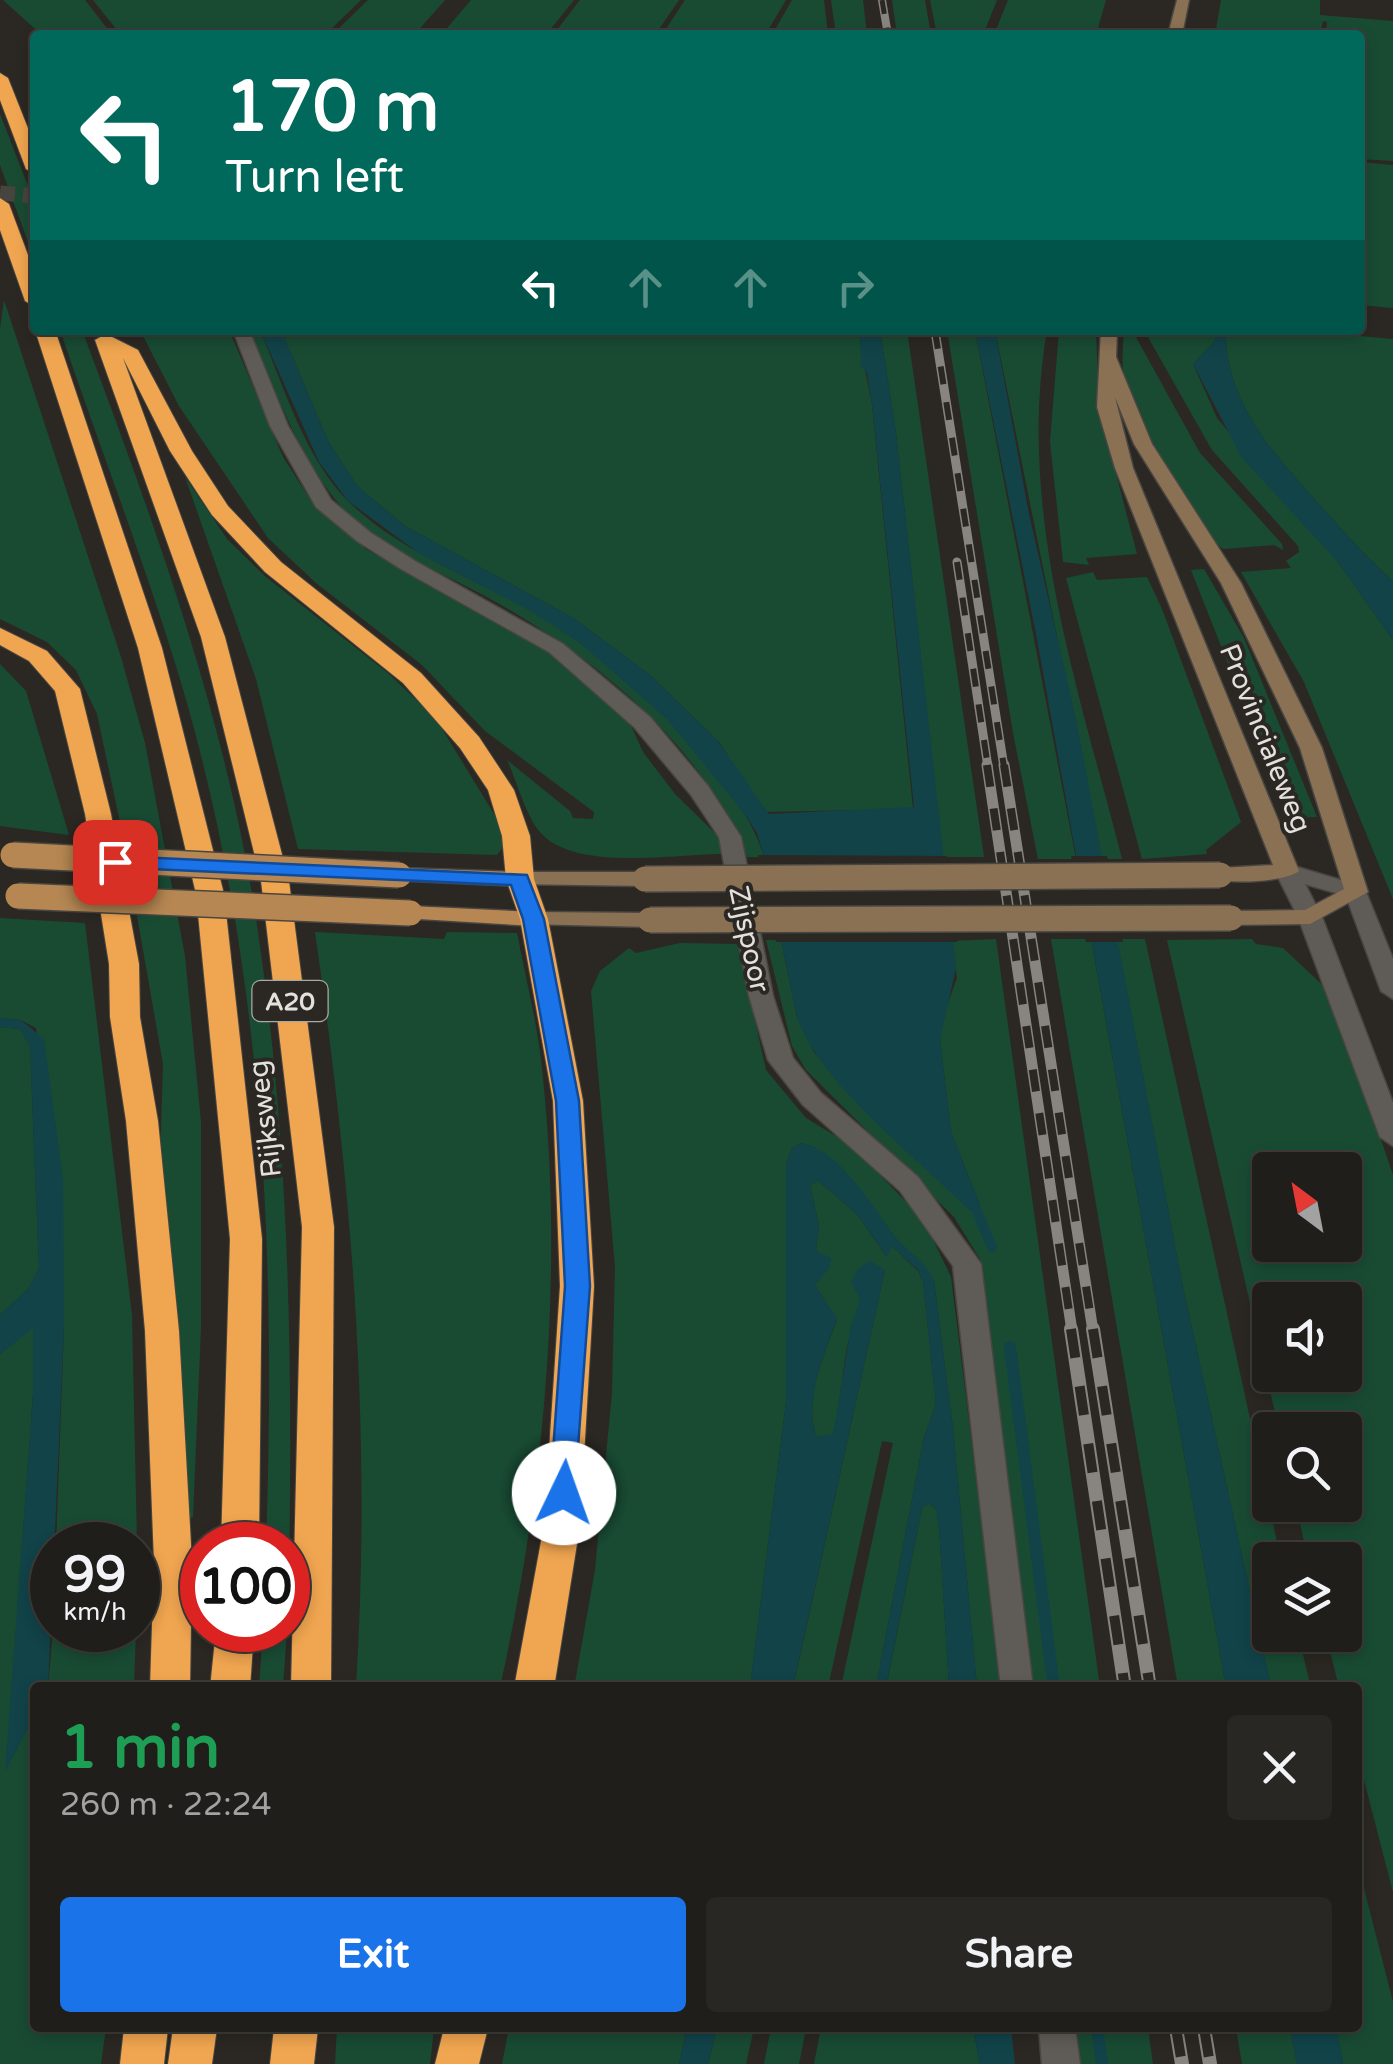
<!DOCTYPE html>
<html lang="en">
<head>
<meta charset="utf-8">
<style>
	:root { --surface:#201e1a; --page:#282723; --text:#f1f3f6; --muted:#a2a2a2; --line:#3d3c39; --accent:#1a73e8 }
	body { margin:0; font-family:"Varela Round",sans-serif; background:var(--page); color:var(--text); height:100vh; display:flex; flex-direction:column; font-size:38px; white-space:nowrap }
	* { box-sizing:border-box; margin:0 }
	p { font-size:32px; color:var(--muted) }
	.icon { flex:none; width:55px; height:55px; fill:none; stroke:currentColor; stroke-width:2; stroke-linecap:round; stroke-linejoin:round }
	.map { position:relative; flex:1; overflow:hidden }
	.drawer { position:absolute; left:30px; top:1682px; width:1332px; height:350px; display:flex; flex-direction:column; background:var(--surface); border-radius:10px; box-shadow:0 5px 15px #0003,0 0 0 2px var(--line) }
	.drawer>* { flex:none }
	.banner { position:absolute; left:30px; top:30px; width:1335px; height:305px; border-radius:10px; box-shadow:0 5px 15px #0003,0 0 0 2px var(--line); background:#00695c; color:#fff; overflow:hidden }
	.needle { width:65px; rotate:328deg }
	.fabs { position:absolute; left:1252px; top:1152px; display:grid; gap:20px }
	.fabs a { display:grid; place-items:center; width:110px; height:110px; border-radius:10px; background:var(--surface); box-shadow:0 5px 15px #0003,0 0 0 2px var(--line); font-size:50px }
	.speed { position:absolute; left:30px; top:1522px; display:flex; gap:20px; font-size:50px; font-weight:700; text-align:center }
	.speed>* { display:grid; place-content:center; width:130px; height:130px; border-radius:50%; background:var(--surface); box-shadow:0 5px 15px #0003,0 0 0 2px var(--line); line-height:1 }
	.speed small { font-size:25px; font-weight:400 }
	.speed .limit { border:15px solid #d22; background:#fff; color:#111 }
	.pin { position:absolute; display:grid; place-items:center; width:85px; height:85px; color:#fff; margin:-42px; border-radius:20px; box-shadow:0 5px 15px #0006 }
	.me { position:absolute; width:110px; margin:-55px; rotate:3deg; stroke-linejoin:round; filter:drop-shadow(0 0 8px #0008) }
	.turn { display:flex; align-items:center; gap:35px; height:210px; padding:0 30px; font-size:45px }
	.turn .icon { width:130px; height:130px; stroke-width:2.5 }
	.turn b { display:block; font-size:70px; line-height:85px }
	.lanes { display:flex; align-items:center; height:95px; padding:0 30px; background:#0003; justify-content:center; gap:50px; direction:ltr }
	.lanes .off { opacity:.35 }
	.round { display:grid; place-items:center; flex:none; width:105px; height:105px; border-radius:10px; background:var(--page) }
	.overview { display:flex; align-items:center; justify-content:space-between; height:170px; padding:0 30px }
	h1 { font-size:60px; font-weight:700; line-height:75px; color:#1e9e55 }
	.cta { display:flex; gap:20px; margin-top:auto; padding:20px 30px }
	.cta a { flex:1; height:115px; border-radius:10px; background:var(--accent); color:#fff; font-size:40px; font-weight:700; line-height:115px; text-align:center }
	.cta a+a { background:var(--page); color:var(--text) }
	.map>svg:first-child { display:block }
</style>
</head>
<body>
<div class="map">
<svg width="1393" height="2064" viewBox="0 0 1393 2064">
	<rect width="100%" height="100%" fill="#2b2823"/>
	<!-- green -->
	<g fill="#194b33" fill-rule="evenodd">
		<path d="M3,0h82l27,35h-70z"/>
		<path d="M93,0h268l-36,35h-204z"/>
		<path d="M368,0h77l-31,35h-82z"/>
		<path d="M471,0h103l-28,35h-105z"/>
		<path d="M580,0h99l-24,35h-102z"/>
		<path d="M685,0h101l-21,35h-103z"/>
		<path d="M792,0h32l4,35h-56z"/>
		<path d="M831,0h32l4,35h-31z"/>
		<path d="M892,0h33l6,35h-34z"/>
		<path d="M930,0h67l-14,35h-46z"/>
		<path d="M1008,0h98l-10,35h-102z"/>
		<path d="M1221,0h99v15l73,6v140l-33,-2v-124h-34l1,-13 -4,-1 -3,14h-105z"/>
		<path d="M0,114l35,90v57l-35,-96z"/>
		<path d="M1360,162l33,3v143l-33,-3z"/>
		<path d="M4,300l117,357 24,86 40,213 16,166v205l-8,190 -5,2 -8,-170 -20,-184 3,-101 -40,-228 -26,-122 -21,-44 -29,-28 -47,-23v-290z"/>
		<path d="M60,330h22c74,198 148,399 177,609 33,228 34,457 29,687v-81h-22c10,-285 -1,-566 -79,-842 -36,-125 -85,-249 -127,-373z"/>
		<path d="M140,330h89l54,127 29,45 55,48 131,69 57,36 74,66 14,31 32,42 43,42 4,18c-48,0 -148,18 -182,-22 -15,-18 -23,-51 -33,-72l63,51 3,7 20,1 1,-7 -109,-81 -63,-66 -106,-82 -48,-45 -89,-132z"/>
		<path d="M249,330h11c24,57 45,130 91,174 54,51 126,75 189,112 73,43 201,159 224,241h-17c-45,-112 -150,-198 -253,-256 -47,-27 -104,-46 -144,-85 -50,-51 -72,-122 -101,-186z"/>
		<path d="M281,330h579c0,27 8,48 12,75l41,404 -150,3 -44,-70 -69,-67 -75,-56 -170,-93 -48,-40 -29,-45z"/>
		<path d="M880,330h27l77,527h-41l-47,-424z"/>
		<path d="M947,330h28l101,529h-38l-25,-126z"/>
		<path d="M995,330h52c-31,181 31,356 75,529h-20z"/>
		<path d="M1059,330h37l3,79 38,145 -51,4 3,7 -26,-3 -13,-120z"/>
		<path d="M1124,330h8l68,123 82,91 1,6 -9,-5 -51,4c-31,-24 -89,-125 -98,-165 -4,-18 -2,-36 -1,-54z"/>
		<path d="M1144,330h72l-1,11 -22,23 24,54 121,144 55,78v259l-89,-217 -63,-110 50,-4 -5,-7 13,-9 -1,-6 -86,-96z"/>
		<path d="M1225,330h69l99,9v242c-27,-24 -51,-51 -75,-78 -47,-52 -91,-99 -93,-173z"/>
		<path d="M185,477l42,62 39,38 123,97 47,45 66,108 1,20 -6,8 -199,-6 -42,-170z"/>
		<path d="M1204,569l40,69 73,179 -28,1 -98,-248z"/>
		<path d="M1093,572l4,8 50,-3 15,32 79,213 -35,28 1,4 -65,5 -76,-281z"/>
		<path d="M0,664l26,27 43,144 -69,-9z"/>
		<path d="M0,918l85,5 47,392 5,230h-81l8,-217 -28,-300 -15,-8 -21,-2z"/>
		<path d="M315,932l129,7 3,-7 70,1c8,42 19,85 24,127 24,206 4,425 -41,627h-144c16,-260 -4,-498 -41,-755z"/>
		<path d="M996,939l104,748h-67l-53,-428 -26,-42 -148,-147 -14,-24 -26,-106h15l16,77 17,35 35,41 121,117 10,-5 -29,-73 -11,-92 1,-18 16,-44 -5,-37z"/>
		<path d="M1051,939h40l135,748h-48z"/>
		<path d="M1117,939h28l136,621h-11v75h28l13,52h-40l-89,-404z"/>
		<path d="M1252,939l4,5 27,4 48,45 62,182v717l-35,-135v-69l-19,-1 -13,-52h19v-75h-37l-12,-55h49v-75h-66l-112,-490zM1270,1170h75v75h-75zM1270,1300h75v75h-75z"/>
		<path d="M680,943l58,1 28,126 40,48 46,28 61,63 14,18 24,50 51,410h-25l-24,-259 -19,-147c-12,-21 -29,-30 -43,-49 -22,-31 -48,-57 -75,-84l-14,-5 -10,5 -6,17v237l-36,285 -176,1 21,-118 17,-177 3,-126 -24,-276 9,-20 29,-23 7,5z"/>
		<path d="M0,1027l20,2 10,17 9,222 -10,20 -29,27z"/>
		<path d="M817,1180l40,34 29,42 6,-10 26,25 5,11 13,122 -12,33 -48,250h-35l52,-244 -11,-2 -54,246 -35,1 92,-418c-48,57 -36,98 -52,165l-16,2c-15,-34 8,-85 20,-117l-22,-35 16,-26 -15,-8 3,-26 -9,-39z"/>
		<path d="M33,1327v67l-27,375 29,-55v314h71l-5,36h-101v-710z"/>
		<path d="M929,1503l7,6 3,18 10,160 -63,1 36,-180z"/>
		<path d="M53,1630h83l-2,57 -86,1z"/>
		<path d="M263,1630h24l-4,57h-24z"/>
		<path d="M1358,1865l35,137v62h-50l-7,-36h22z"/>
		<path d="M337,2028h97l-4,36h-95z"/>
		<path d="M509,2028h178l-8,36h-177z"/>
		<path d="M717,2028h37l-8,36h-38z"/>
		<path d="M771,2028h35l-7,36h-35z"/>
		<path d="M821,2028h152l7,36h-166z"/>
		<path d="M1075,2028h73l5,36h-73z"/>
		<path d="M1236,2028h54l7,36h-55z"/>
	</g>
	<!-- water -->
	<g fill="#114349">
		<path d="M260,330h21l47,111 29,45 48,40 170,93 75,56 67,65 52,74 145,-7 -42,-403 -5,-31 -6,-7 -1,-36h20l16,103 60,535 -16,72 11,92 29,73 -10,5 -4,-3c-50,-50 -147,-125 -169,-190l-33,-160 -7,-24 -13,-20 -77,-94 -87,-76 -51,-33 -109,-56 -72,-53 -29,-39z"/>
		<path d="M975,330h20l34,184 47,205 106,564 89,404h-45l-189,-1048z"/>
		<path d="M1216,330h9c2,74 46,121 93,173 24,27 48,54 75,78v59l-55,-78 -96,-104 -49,-94 22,-23z"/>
		<path d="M0,1018l21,2 23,19 19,140 1,149 -16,359 -13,1v26l-30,57 28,-377v-66l-33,26v-39l29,-27 10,-20 -9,-222 -10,-17 -20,-2z"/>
		<path d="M802,1143c38,8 69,61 90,90 13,18 32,25 42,48l19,147 24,259h-28l-10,-160 -3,-18 -7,-6 -7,5 -36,179h-10l48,-250 12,-33 -13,-122 -5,-12 -26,-24 -5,11 -30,-43 -40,-34 -7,6 9,39 -3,26 15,7 -1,9 -15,18 22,34c-12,33 -35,85 -20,118l15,-3 3,-10 16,-98 9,-27 -9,-17 7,-13 12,-8 15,9 -92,417h-43l36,-285v-237l6,-17z"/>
		<path d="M687,2028h30l-9,36h-29z"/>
		<path d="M973,2028h38l4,36h-35z"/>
		<path d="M1290,2028h46l7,36h-46z"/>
	</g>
	<!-- pier -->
	<g fill="#2b2823">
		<path d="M758,855l189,1 10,86h-181z"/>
		<path d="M1071,856h36l16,86h-37z"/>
	</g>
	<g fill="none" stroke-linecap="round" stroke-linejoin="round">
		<!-- stream-far1 -->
		<path stroke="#114349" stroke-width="10" d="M975,1207l17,40"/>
		<!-- stream -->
		<g stroke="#114349" stroke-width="12">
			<path d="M1010,1347l44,341"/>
			<path d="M1097,2028l5,36"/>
		</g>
		<!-- minor-tunnel -->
		<path stroke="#47443f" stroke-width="15" stroke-dasharray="15 8" stroke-linecap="butt" d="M0,193l35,3"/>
		<!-- minor casing -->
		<g stroke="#494642" stroke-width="3">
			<g id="minor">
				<path d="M233,330h16l39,96 43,74 40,33 44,28 148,83 87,73 58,69 33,51 32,159 20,62 28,35 97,84 63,87 52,424h-32l-48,-422 -53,-75 -97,-86 -35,-45 -19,-64 -30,-159 -28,-42 -57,-68 -85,-75 -148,-83 -44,-28 -41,-34 -46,-81z"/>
				<path d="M1039,2028h36l5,36h-38z"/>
			</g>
		</g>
		<!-- tertiary casing -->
		<g stroke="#494642" stroke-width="3">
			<path id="tertiary" d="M1287,864l77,23 29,72v40l-12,-8 -35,-95 -41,-12 17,33 71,186v43l-13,-9 -82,-220 -23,-46z"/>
		</g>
		<!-- secondary casing -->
		<g stroke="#494642" stroke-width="3">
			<g id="secondary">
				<path d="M1177,0h12l-7,35h-14z"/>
				<path d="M1101,330h16l-1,27 36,87 89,139 81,165 46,144 -58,32 -79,1 -12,-7 12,-7 74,-1 39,-21 -44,-141 -79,-165 -87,-139 -19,-47 18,71 166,403c-13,11 -79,15 -91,4l12,-7 53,-3 -158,-397 -18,-61z"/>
				<path d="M520,872h125l12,7 -12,7 -133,-2 -4,-5 4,-5z"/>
				<path d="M534,912l116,1 12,7 -12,7 -124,-3 -4,-5z"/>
			</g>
		</g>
		<!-- primary casing -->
		<g stroke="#494642" stroke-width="3">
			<g id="primary">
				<path d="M399,868l121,4 12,7 -12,7 -129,-6 -4,-5 4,-5z"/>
				<path d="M410,906l124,6 12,7 -12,7 -132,-8 -4,-5 4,-5z"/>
			</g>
		</g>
		<!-- motorway casing -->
		<g stroke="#494642" stroke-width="2">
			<g id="motorway">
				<path d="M0,73l8,5 27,68v28l-9,-5 -26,-69z"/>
				<path d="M0,198l9,6 26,70v33l-10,-6 -25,-71z"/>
				<path d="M35,330h20l107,318 62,246 38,345 -3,306h-38l9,-306 -34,-345 -58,-246z"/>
				<path d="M106,334l32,16 54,101 36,55 53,56 140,111 58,64 35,53 16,46 4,43 14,40 35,182 11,185 -14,239 -26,163h-40l30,-163 16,-239 -7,-185 -33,-182 -14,-40 -4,-43 -14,-46 -28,-42 -57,-65 -138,-111 -53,-57 -42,-64 -47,-93 102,279 64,244 45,346 -3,461h-40l11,-461 -41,-346 -60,-244 -106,-297z"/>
				<path d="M0,628l47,23 33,38 31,125 28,150 1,53 18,104 21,210 13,231 -2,126h-40l4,-126 -9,-231 -19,-210 -16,-104 -1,-53 -24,-150 -30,-123 -26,-30 -29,-16z"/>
				<path d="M216,1630h38l-4,58h-40z"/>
				<path d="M124,2028h44l-4,36h-44z"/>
				<path d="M173,2028h44l-5,36h-44z"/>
				<path d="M274,2028h44l-4,36h-44z"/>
				<path d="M444,2028h44l-9,36h-44z"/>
			</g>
		</g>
		<!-- minor -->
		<use href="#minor" fill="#5f5b56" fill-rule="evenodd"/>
		<!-- tertiary -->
		<use href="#tertiary" fill="#5f5b56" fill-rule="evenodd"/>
		<!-- secondary -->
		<use href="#secondary" fill="#8a7154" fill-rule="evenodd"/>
		<!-- primary -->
		<use href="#primary" fill="#b68752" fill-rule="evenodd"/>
		<!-- motorway -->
		<use href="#motorway" fill="#f0a550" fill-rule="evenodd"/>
		<!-- rail-far3 casing -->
		<g stroke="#888581" stroke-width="8">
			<g id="rail-far3">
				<path d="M882,0l6,35"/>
				<path d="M935,330l1,4"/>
			</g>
		</g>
		<!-- rail-far2 casing -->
		<g stroke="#888581" stroke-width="9">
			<g id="rail-far2">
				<path d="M935,331l69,436"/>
				<path d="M957,562l31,205"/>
			</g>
		</g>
		<!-- rail-far1 casing -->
		<g stroke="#888581" stroke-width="11">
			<g id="rail-far1">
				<path d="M987,765l85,566"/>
				<path d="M1004,765l89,566"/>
			</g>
		</g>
		<!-- rail casing -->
		<g stroke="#888581" stroke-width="14">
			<g id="rail">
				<path d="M1071,1329l54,359"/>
				<path d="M1093,1329l57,359"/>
				<path d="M1176,2028l6,36"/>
				<path d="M1204,2028l6,36"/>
			</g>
		</g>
		<!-- rail-far3 -->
		<use href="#rail-far3" stroke="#2b2823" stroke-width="5" stroke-dasharray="14" stroke-linecap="butt"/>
		<!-- rail-far2 -->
		<use href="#rail-far2" stroke="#2b2823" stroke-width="6" stroke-dasharray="18" stroke-linecap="butt"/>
		<!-- rail-far1 -->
		<use href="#rail-far1" stroke="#2b2823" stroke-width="8" stroke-dasharray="22" stroke-linecap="butt"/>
		<!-- rail -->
		<use href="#rail" stroke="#2b2823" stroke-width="10" stroke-dasharray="29" stroke-linecap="butt"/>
		<!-- secondary-bridge casing -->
		<g stroke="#494642" stroke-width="28" stroke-linecap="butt">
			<g id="secondary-bridge">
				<path d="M645,879l575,-4"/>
				<path d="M650,920l581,-2"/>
			</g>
		</g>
		<!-- primary-bridge casing -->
		<g stroke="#494642" stroke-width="28" stroke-linecap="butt">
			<g id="primary-bridge">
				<path d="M13,855l386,20"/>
				<path d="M18,896l392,17"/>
			</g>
		</g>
		<!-- secondary-bridge -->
		<use href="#secondary-bridge" stroke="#8a7154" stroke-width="25"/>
		<!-- primary-bridge -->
		<use href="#primary-bridge" stroke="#b68752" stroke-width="25"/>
	</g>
	<!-- route -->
	<path fill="#1a73e8" stroke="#114b97" stroke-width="2.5" d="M115,856l412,19 17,44 35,182 11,185 -16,215h-20l-4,-8 15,-207 -9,-185 -33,-182 -12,-34 -404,-18 -3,-5z"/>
	<g text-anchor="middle" stroke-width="8" stroke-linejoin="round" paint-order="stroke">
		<!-- shield labels -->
		<rect fill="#2b2823" stroke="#aca9a5" stroke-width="2.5" x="252.5" y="981" width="75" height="40" rx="8"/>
		<g font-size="25" font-weight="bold" fill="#e3e0dd">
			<text x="290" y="1010">A20</text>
		</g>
		<!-- street labels -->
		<g font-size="28" fill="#e3e0dd" stroke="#2b2823">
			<text transform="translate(1266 738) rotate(68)" y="10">Provincialeweg</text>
			<text transform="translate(750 939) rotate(78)" y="10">Zijspoor</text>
			<text transform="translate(264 1119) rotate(-97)" y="10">Rijksweg</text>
		</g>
	</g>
</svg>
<div class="fabs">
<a><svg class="needle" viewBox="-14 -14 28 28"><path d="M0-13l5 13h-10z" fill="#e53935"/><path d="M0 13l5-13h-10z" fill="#a2a2a2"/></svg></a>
<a><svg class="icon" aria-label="sound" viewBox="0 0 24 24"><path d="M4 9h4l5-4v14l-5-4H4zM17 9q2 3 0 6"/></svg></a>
<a><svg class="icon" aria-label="search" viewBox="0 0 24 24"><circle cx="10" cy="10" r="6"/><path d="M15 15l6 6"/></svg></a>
<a><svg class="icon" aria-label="layers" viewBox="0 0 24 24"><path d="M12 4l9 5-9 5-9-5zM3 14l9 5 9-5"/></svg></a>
</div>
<div class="speed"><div>99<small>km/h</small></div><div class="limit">100</div></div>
<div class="pin" style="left:115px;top:862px;background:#d93025"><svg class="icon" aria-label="arrive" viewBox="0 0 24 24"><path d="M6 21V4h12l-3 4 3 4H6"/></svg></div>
<svg class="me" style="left:564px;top:1493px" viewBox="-20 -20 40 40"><circle r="19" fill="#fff"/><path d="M0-13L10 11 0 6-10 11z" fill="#1a73e8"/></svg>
<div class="banner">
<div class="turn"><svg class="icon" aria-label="left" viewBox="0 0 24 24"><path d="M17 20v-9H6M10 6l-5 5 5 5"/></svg><div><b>170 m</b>Turn left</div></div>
<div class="lanes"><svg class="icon" aria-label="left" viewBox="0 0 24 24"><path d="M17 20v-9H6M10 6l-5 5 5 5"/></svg><svg class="icon off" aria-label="ahead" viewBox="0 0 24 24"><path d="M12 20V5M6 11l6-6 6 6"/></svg><svg class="icon off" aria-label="ahead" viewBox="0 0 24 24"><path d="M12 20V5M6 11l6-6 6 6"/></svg><svg class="icon off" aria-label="right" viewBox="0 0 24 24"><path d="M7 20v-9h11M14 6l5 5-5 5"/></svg></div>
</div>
<section class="drawer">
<div class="overview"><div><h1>1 min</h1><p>260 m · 22:24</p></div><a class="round"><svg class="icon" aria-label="close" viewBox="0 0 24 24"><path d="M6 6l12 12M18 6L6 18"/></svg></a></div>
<div class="cta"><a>Exit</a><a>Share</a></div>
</section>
</div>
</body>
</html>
